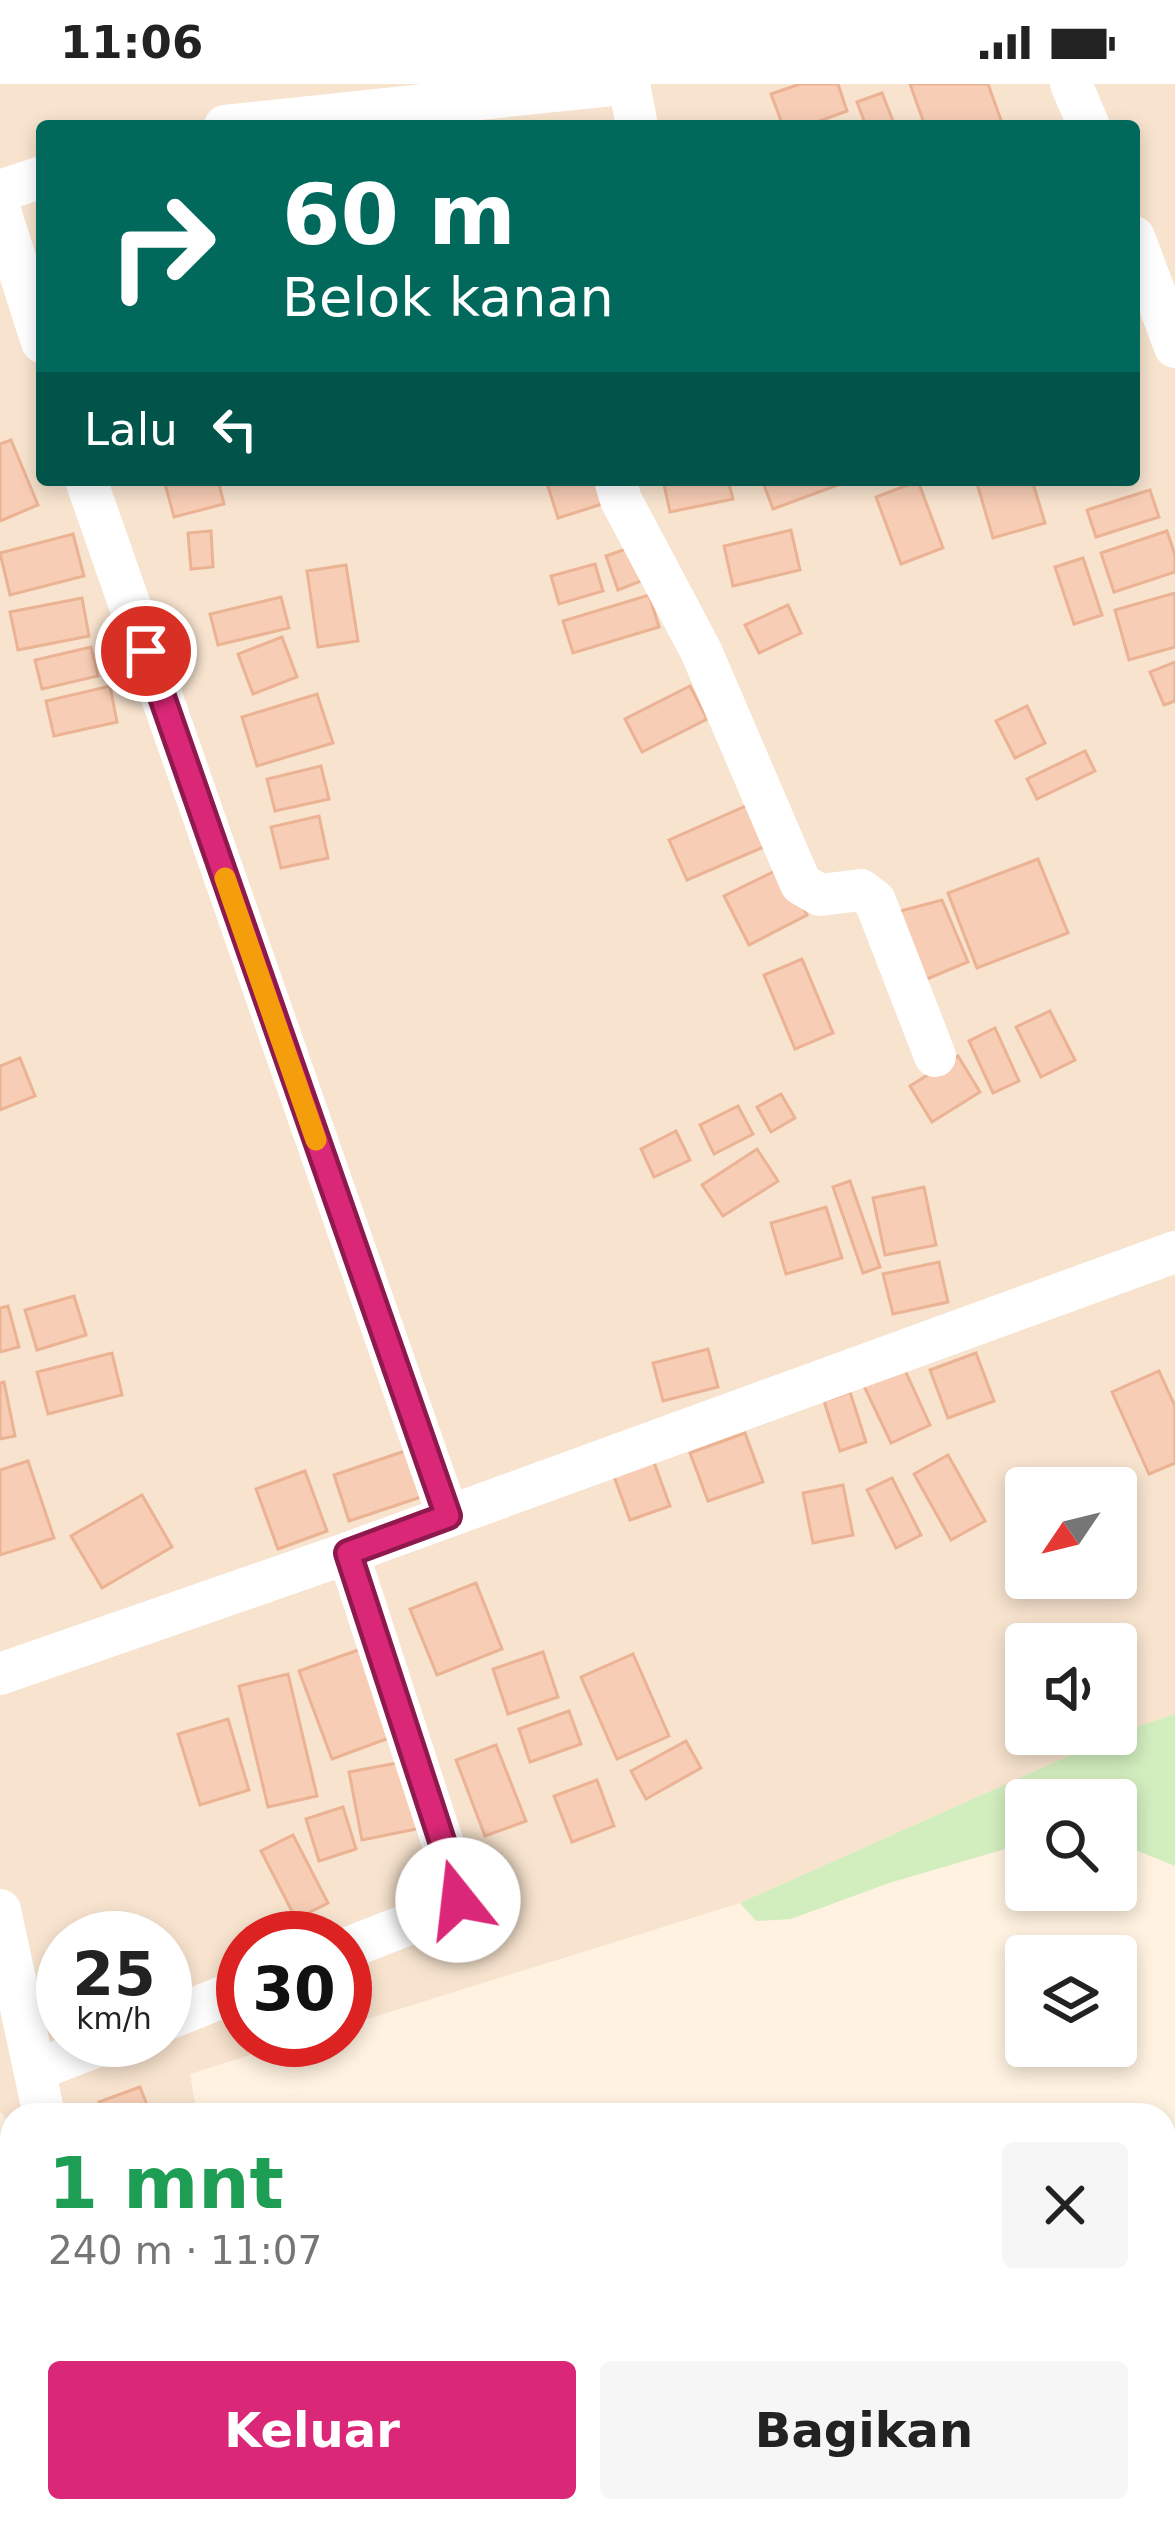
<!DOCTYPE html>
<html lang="id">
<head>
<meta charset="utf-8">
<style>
	:root { --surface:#fff; --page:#f6f6f6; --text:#222; --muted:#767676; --accent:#db2777 }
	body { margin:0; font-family:"DejaVu Sans",sans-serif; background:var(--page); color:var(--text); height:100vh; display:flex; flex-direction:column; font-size:45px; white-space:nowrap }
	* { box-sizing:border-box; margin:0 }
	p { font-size:39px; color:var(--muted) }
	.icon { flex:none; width:66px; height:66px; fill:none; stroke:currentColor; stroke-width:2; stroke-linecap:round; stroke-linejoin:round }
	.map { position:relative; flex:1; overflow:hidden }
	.sheet { position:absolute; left:0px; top:2019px; width:1176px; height:420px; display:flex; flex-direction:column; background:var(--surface); border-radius:36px 36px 0 0; box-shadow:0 6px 18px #0003 }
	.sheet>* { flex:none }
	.guide { position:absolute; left:36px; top:36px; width:1104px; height:366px; border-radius:12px; box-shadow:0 6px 18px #0003; background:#00695c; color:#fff; overflow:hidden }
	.needle { width:78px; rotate:235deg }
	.fabs { position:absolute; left:1005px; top:1383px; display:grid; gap:24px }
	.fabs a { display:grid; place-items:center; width:132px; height:132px; border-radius:12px; background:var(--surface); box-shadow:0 6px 18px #0003; font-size:60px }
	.speed { position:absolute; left:36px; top:1827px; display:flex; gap:24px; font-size:60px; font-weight:700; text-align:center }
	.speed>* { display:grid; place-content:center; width:156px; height:156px; border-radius:50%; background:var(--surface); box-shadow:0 6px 18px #0003; line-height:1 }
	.speed small { font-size:30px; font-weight:400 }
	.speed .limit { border:18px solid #d22; background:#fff; color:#111 }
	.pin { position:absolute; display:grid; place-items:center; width:102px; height:102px; color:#fff; margin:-51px; border:6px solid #fff; border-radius:50%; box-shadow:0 3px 12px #0007 }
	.me { position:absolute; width:132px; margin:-66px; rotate:344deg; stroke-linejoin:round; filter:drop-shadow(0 0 9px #0008) }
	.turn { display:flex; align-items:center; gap:42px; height:252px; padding:0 48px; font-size:54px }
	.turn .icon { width:156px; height:156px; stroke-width:2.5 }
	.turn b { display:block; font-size:84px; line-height:102px }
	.then { display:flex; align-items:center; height:114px; padding:0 48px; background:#0003; gap:24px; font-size:45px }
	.round { display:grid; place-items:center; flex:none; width:126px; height:126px; border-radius:12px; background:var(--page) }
	.head { display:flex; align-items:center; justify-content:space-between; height:204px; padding:0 48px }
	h1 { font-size:72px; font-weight:700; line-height:90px; color:#1e9e55 }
	.button { display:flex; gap:24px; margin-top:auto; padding:24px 48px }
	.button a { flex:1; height:138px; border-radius:12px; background:var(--accent); color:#fff; font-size:48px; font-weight:700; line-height:138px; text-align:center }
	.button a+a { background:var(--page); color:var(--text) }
	.status { display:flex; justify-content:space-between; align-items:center; height:84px; padding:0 60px; background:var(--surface); direction:ltr }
	.status svg { height:33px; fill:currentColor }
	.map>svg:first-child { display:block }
</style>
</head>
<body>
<div class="status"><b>11:06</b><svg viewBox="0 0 49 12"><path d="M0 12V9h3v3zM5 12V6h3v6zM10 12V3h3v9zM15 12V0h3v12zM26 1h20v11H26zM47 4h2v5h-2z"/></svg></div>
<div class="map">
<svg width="1175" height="2439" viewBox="0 0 1175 2439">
	<rect width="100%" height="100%" fill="#fff2e0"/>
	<!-- residential -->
	<path fill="#f7e3ce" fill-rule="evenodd" d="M0,0h1175v1630l-48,16 -387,173 -395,123v-88h-102v102h55l-108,34 7,41h-185v11l-12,-14zM42,42h1092v354h-1092zM1026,1404h90v90h-90zM1026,1560h90v90h-90zM63,1854h102v102h-102z"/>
	<!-- green -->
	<path fill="#d2edbe" d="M1175,1630v152l-59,-24v-42h-90v43l-137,40 -98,36 -35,2 -16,-18 387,-173z"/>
	<!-- building -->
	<g fill="#f7cdb5" stroke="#ebb394" stroke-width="3">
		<path d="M800,0h38l9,27 -41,15h-23l-12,-32z"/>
		<path d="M910,0h78l14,39 -77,3z"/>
		<path d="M882,9l13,33h-29l-9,-24z"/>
		<path d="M11,356l27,65 -38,16v-77z"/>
		<path d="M164,396h54l6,24 -50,13z"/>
		<path d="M546,396h62l7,20 -57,18z"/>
		<path d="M663,396h65l5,19 -63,13z"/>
		<path d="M762,396h84v2l-73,27z"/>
		<path d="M976,396h56l13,43 -52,15z"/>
		<path d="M918,397l25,67 -42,16 -25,-67z"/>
		<path d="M1150,406l9,27 -63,20 -9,-27z"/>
		<path d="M791,446l9,40 -67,16 -9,-40z"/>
		<path d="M211,447l2,36 -22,2 -3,-36z"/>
		<path d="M1167,447l8,24v17l-61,20 -13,-39z"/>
		<path d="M73,450l11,42 -74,19 -10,-42z"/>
		<path d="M632,463l12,33 -26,10 -12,-34z"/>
		<path d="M1083,474l19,57 -28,9 -19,-57z"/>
		<path d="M595,480l8,27 -44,13 -8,-28z"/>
		<path d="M346,481l12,76 -40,6 -11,-76z"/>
		<path d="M1175,509v54l-46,13 -14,-50z"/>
		<path d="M649,511l10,32 -86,26 -10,-32z"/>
		<path d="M281,513l8,31 -71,17 -8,-31z"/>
		<path d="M82,514l7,38 -71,14 -8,-38z"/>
		<path d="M788,521l13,28 -42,20 -14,-28z"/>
		<path d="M282,553l15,40 -44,17 -15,-40z"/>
		<path d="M91,563l7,29 -56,13 -7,-29z"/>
		<path d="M1175,578v39l-11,4 -14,-33z"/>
		<path d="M110,602l7,36 -63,14 -8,-35z"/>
		<path d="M690,602l17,33 -65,33 -17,-33z"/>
		<path d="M317,610l16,49 -76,23 -15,-49z"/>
		<path d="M1027,622l18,37 -30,15 -19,-37z"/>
		<path d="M1085,667l10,20 -58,28 -10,-20z"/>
		<path d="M321,682l8,33 -54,12 -8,-32z"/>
		<path d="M748,721l18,41 -79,34 -18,-40z"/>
		<path d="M319,732l9,42 -47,10 -10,-41z"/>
		<path d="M1038,775l30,74 -91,35 -29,-75z"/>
		<path d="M783,783l24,48 -58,30 -25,-49z"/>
		<path d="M942,816l26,62 -46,19 -33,-67z"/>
		<path d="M802,875l31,74 -38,16 -31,-74z"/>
		<path d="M1050,927l25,49 -34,17 -25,-50z"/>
		<path d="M995,944l24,53 -26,12 -24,-52z"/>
		<path d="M958,972l22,36 -48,30 -22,-36z"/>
		<path d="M20,974l15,38 -35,14v-44z"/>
		<path d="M781,1010l14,24 -24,14 -14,-25z"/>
		<path d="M738,1022l15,28 -39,20 -14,-29z"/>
		<path d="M676,1047l14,29 -36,17 -13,-28z"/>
		<path d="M757,1065l21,32 -55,35 -21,-31z"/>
		<path d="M850,1097l30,86 -17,6 -30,-86z"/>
		<path d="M924,1103l12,58 -51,10 -12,-57z"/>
		<path d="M826,1123l16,51 -56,16 -15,-51z"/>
		<path d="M939,1178l9,40 -55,12 -10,-40z"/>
		<path d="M74,1212l12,39 -49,15 -12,-40z"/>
		<path d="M8,1222l11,41 -19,5v-44z"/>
		<path d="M708,1265l10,38 -55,14 -10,-38z"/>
		<path d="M112,1269l10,42 -74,19 -11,-42z"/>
		<path d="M976,1269l18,48 -46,17 -18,-48z"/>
		<path d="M904,1284l26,57 -39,18 -27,-57z"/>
		<path d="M1159,1287l16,35v57l-26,11 -37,-82z"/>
		<path d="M4,1298l11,54 -15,3v-56z"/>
		<path d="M850,1308l16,50 -26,9 -16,-50z"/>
		<path d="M745,1349l18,49 -55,19 -18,-48z"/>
		<path d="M408,1366l16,46 -75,25 -15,-46z"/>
		<path d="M948,1371l37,66 -34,19 -37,-66z"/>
		<path d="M652,1373l18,49 -40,14 -18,-49z"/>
		<path d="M28,1377l26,77 -54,17v-85z"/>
		<path d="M305,1387l22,60 -49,18 -22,-60z"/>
		<path d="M892,1394l29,57 -25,13 -29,-58z"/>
		<path d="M843,1401l10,50 -40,8 -10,-50z"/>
		<path d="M142,1411l30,52 -70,41 -31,-52z"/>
		<path d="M476,1499l26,66 -65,26 -27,-66z"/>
		<path d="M364,1564l33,87 -65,24 -33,-88z"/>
		<path d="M543,1568l15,45 -50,17 -15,-45z"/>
		<path d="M633,1570l36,82 -52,23 -36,-82z"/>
		<path d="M288,1590l29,122 -49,11 -29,-121z"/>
		<path d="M569,1627l12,33 -51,18 -11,-33z"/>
		<path d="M228,1635l21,71 -49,15 -22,-71z"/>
		<path d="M686,1657l15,27 -55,31 -15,-28z"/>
		<path d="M496,1661l30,76 -41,15 -29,-76z"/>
		<path d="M408,1677l13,67 -59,12 -13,-68z"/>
		<path d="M597,1696l17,46 -42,16 -18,-46z"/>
		<path d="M343,1723l13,42 -37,12 -13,-42z"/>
		<path d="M293,1751l35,68 -32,16 -35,-68z"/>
		<path d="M140,2003l11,28h-47l-5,-13z"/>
	</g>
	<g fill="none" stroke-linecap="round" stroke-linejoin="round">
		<!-- street -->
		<g stroke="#fff" stroke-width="42">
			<path d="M629,0l8,42"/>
			<path d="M1071,0l18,42"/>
			<path d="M225,42l396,-42"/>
			<path d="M0,107l42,-14"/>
			<path d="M0,127l42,131"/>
			<path d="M1134,153l41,110"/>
			<path d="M86,396l362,1036"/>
			<path d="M615,396l6,20 80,151 100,233 19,11 41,-5 14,11 60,155"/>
			<path d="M0,1590l348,-121 827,-301"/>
			<path d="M0,1826l44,205"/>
			<path d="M345,1865l95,-37 18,-12v-10l-110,-337"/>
			<path d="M165,1936l78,-31"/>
			<path d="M36,1986l77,-30"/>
			<path d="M106,2427l2,12"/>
		</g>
	</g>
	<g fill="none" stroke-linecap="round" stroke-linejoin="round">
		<!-- route casing -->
		<g stroke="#8e194d" stroke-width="30">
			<path id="route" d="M146,567l302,865 -100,37 110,337v10"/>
		</g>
		<!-- route -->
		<use href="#route" stroke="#db2777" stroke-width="21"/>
		<!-- slow -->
		<path stroke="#f59e0b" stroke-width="21" d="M225,794l91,262"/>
	</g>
</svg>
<div class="fabs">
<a><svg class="needle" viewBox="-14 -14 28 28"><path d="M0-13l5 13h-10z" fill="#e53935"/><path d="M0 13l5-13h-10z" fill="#767676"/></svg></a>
<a><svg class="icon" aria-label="sound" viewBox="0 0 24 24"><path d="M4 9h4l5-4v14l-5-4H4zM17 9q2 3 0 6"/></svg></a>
<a><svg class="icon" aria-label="search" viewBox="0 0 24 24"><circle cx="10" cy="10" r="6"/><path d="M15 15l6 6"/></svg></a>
<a><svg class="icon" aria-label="layers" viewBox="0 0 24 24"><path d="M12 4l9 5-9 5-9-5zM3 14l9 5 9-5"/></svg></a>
</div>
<div class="speed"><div>25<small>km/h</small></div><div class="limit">30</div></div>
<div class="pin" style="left:146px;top:567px;background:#d93025"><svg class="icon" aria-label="arrive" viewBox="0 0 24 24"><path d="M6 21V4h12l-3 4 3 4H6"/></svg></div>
<svg class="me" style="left:458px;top:1816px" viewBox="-20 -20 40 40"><circle r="19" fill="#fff"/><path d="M0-13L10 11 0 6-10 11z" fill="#db2777"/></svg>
<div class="guide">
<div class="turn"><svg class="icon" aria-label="right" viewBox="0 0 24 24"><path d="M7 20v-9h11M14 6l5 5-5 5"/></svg><div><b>60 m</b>Belok kanan</div></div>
<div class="then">Lalu<svg class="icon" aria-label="left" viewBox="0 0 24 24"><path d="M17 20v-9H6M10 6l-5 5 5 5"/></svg></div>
</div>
<section class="sheet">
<div class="head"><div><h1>1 mnt</h1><p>240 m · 11:07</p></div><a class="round"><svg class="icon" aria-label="close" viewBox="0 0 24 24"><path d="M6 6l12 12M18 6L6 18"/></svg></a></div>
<div class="button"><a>Keluar</a><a>Bagikan</a></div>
</section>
</div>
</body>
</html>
